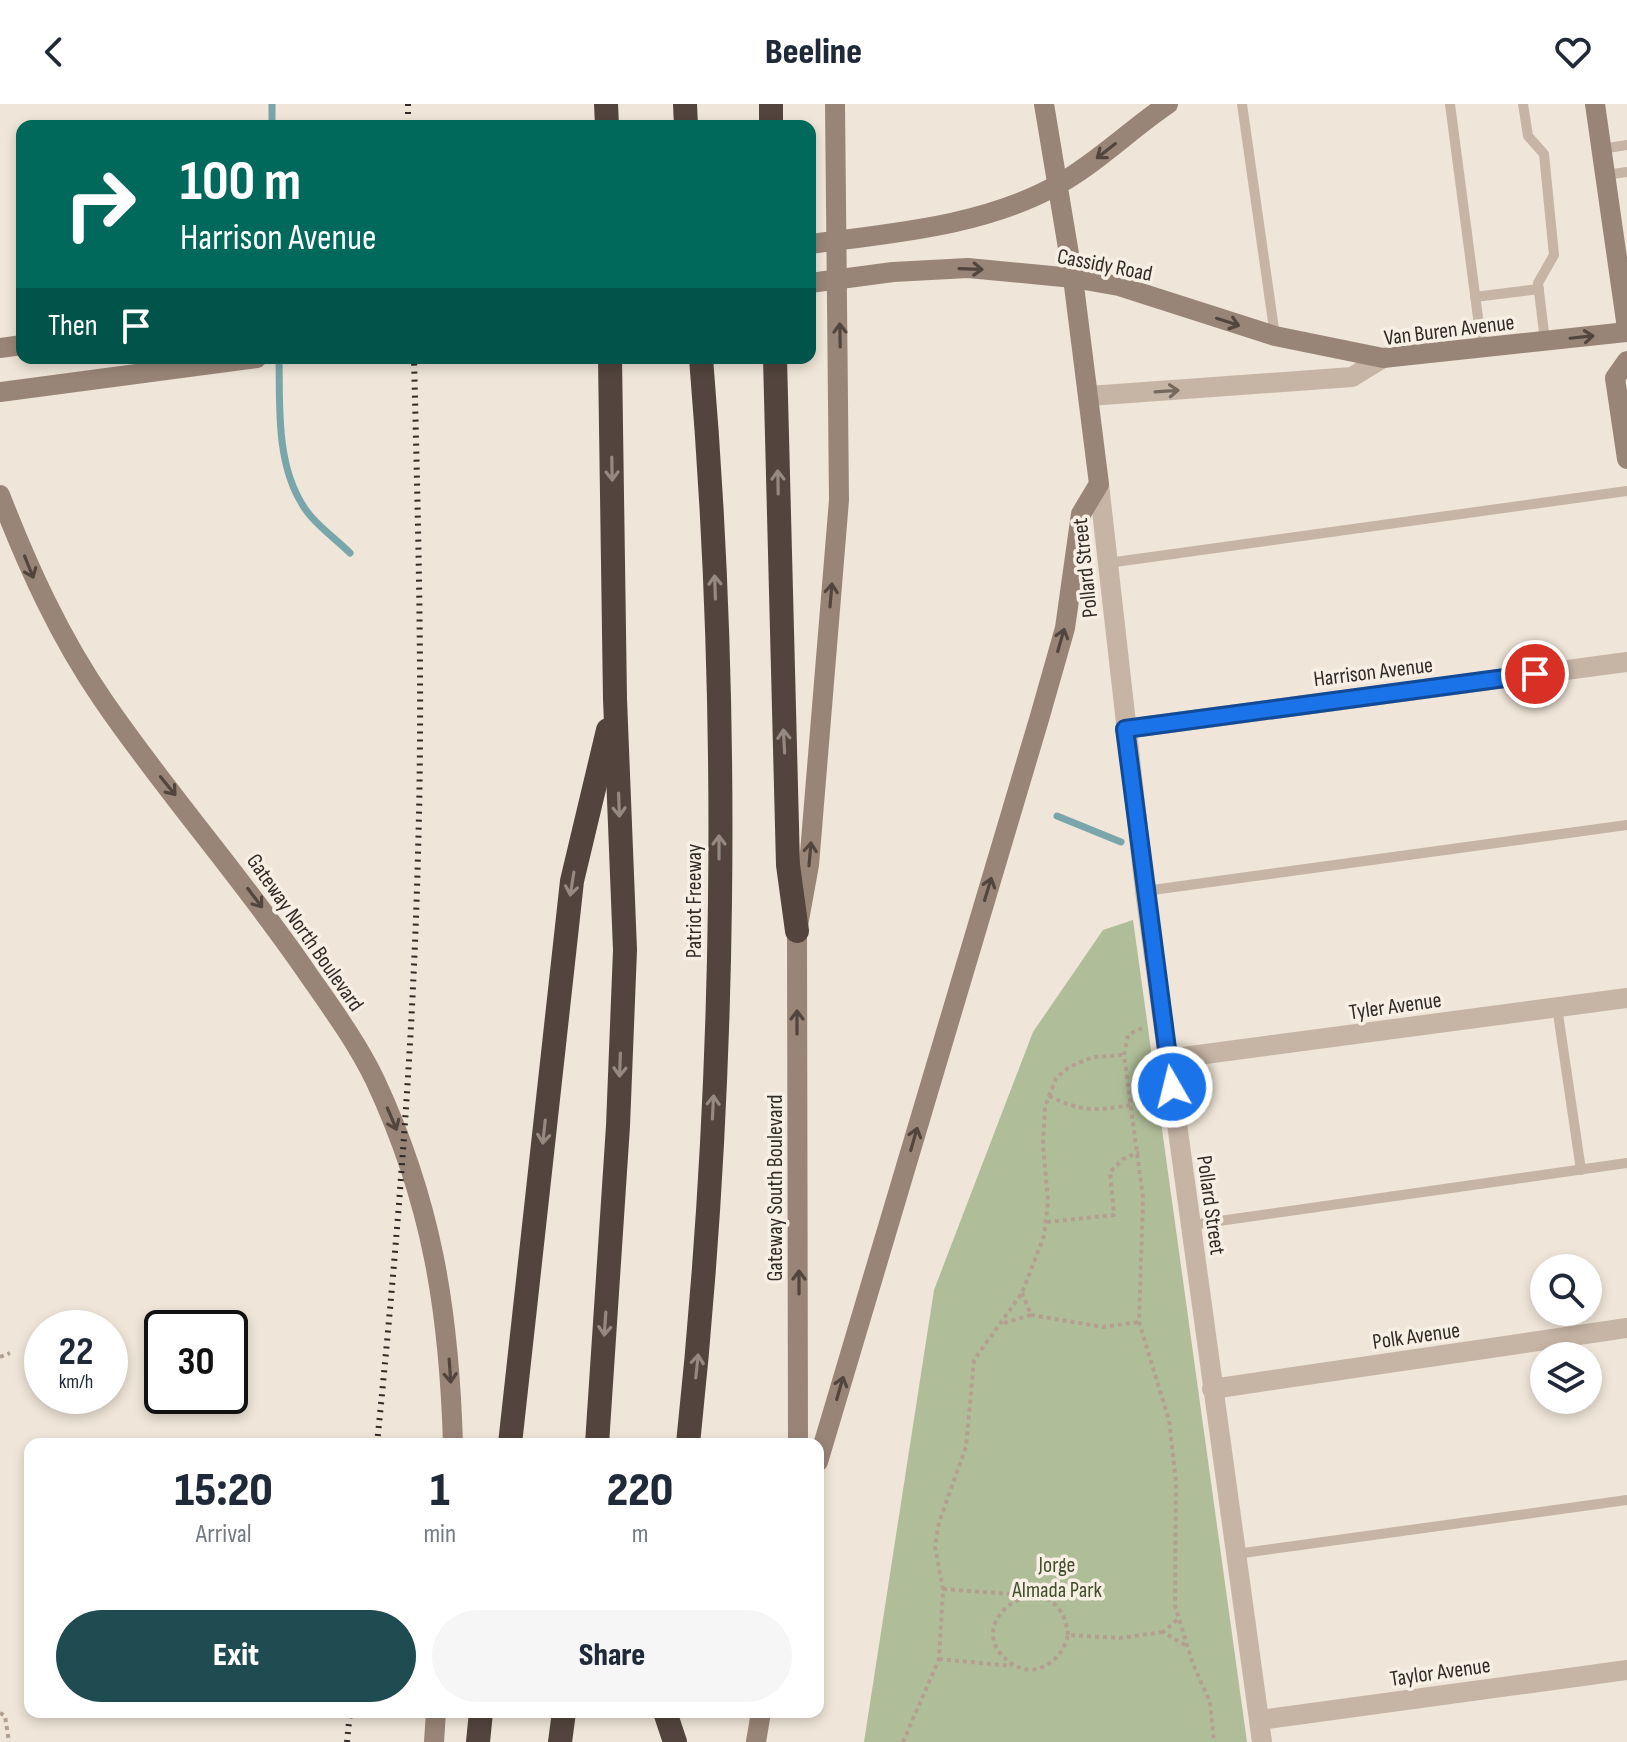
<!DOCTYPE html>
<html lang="en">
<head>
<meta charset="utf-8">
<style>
	:root { --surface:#fff; --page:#f6f6f7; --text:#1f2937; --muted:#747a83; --accent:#1e4c51 }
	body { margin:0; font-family:"Sofia Sans Condensed",sans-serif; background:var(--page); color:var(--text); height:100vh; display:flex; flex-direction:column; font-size:30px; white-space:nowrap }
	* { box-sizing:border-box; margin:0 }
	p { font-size:26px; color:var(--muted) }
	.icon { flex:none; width:44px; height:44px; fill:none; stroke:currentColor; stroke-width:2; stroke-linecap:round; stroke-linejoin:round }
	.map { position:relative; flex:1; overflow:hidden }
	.details { position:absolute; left:24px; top:1334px; width:800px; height:280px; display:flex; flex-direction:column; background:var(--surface); border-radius:16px; box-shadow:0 4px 12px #0003 }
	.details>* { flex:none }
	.top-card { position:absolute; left:16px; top:16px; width:800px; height:244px; border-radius:16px; box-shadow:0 4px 12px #0003; background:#00695c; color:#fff; overflow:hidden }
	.tools { position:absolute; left:1530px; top:1150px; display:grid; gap:16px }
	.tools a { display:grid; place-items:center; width:72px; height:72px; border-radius:50%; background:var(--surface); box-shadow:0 4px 12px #0003; font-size:40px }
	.speed { position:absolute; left:24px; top:1206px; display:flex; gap:16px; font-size:40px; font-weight:700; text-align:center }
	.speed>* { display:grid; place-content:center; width:104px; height:104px; border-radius:50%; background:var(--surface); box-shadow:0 4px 12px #0003; line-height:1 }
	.speed small { font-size:20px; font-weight:400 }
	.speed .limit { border:4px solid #111; border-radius:12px; background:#fff; color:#111 }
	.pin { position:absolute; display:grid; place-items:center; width:68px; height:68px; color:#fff; margin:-34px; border:4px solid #fff; border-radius:50%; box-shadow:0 2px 8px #0007 }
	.me { position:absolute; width:88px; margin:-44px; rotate:352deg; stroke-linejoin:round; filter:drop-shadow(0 0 6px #0008) }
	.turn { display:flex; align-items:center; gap:28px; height:168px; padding:0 32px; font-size:36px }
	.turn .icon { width:104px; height:104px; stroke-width:2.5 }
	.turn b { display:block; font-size:56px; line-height:68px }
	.then { display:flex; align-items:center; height:76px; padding:0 32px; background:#0003; gap:16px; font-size:30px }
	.eta { display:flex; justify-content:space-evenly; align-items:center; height:136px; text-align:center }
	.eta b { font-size:48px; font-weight:800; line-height:56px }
	.primary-button { display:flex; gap:16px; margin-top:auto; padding:16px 32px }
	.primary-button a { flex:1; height:92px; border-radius:48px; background:var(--accent); color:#fff; font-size:32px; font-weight:800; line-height:92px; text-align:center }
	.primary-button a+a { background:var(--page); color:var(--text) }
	header { display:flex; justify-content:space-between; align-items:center; height:104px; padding:0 32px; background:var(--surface); font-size:36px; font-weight:800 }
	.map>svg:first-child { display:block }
</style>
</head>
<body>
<header><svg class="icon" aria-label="back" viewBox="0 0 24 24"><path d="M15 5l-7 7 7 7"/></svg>Beeline<svg class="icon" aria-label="heart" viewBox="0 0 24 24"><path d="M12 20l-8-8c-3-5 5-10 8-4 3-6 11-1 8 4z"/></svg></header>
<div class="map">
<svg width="1627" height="1638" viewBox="0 0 1627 1638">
	<rect width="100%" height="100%" fill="#efe5d8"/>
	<!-- green -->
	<path fill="#b0bd99" d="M1133,816l114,822h-383l70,-452 99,-258 70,-102z"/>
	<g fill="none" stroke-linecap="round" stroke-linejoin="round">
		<!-- stream -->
		<g stroke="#79a6aa" stroke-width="7">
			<path d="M272,22v-22"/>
			<path d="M279,254c1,48 -3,104 23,146 10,18 33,34 48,49"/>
			<path d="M1057,712l64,26"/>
		</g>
		<!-- path -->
		<g stroke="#b29f90" stroke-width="4" stroke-dasharray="4 4" stroke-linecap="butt">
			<path d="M1142,924l-14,7 -4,20 19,143 -4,124 30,98 7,62 -1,124 18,58 17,38 4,40"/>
			<path d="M1049,992c33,16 46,15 81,9"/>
			<path d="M1047,1118l67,-7 -4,-43 13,-13 16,-7"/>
			<path d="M1031,1211l72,12 36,-5"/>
			<path d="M1004,1219l27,-8 -9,-22"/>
			<path d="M0,1253l10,-4"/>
			<path d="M943,1485l81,6"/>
			<path d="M1177,1516l-14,12 22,13"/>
			<path d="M1068,1531c-9,-80 -113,-17 -60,26 25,21 54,1 60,-26l52,3 43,-6"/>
			<path d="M939,1555l73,7"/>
			<path d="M0,1609l5,3 4,26"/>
			<path d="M903,1638l36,-83 4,-70 -8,-42 4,-25 27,-75 8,-87 48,-67 22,-57 4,-35 -5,-56 2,-38 11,-29 13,-11 24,-10 31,-2"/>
		</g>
		<!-- service -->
		<g stroke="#c6b5a5" stroke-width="10">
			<path d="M1242,0l33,232"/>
			<path d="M1450,0l32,244"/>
			<path d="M1523,0l5,32 16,18 10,101 -16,28 7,58"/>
			<path d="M1601,45l26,-4"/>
			<path d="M1605,71l22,-3"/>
			<path d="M1475,193l64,-8"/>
			<path d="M1108,459l519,-72"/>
			<path d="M1145,787l482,-66"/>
			<path d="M1557,903l24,163"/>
			<path d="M1191,1121l436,-62"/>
			<path d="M1236,1450l391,-54"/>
		</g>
		<!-- minor -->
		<g stroke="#c6b5a5" stroke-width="20">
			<path d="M1089,292l263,-19 31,-19"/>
			<path d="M1099,380l46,407 117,851"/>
			<path d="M1125,625l502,-67"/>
			<path d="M1168,955l459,-61"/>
			<path d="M1212,1285l415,-61"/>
			<path d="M1260,1616l367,-50"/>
		</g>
		<!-- secondary -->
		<g stroke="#998577" stroke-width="20">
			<path d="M1595,0l32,224"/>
			<path d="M810,140c83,-11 175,-18 249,-60 39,-22 72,-55 109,-80"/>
			<path d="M810,179l83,-11 75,-4 105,10 46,8 156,50 108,22 244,-26"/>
			<path d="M0,244l22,-3"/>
			<path d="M1627,257l-12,17 12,81"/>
			<path d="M0,288l257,-34"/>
			<path d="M0,391c28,72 59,141 103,205 65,95 142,181 207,277 23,33 47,66 65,103 57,122 74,230 78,364"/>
			<path d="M798,1340l-1,-513 12,-66 30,-365 -4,-396"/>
			<path d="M818,1358l222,-746 25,-88 16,-114 18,-30 -26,-206 -29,-174"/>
			<path d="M434,1638l2,-30"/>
			<path d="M756,1638l5,-30"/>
		</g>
		<!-- motorway -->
		<g stroke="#53453d" stroke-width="24">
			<path d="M606,0l1,22"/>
			<path d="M685,0l1,22"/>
			<path d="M771,0v22"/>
			<path d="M775,254l13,507 9,66"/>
			<path d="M510,1340l62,-563 36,-151"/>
			<path d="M597,1340l21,-318 7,-176 -10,-251 -5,-341"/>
			<path d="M688,1340c38,-357 43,-729 13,-1086"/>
			<path d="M665,1608l10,30"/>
			<path d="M478,1638l3,-30"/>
			<path d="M560,1638l4,-30"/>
		</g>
		<!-- rail -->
		<g stroke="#322a26" stroke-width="6" stroke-dasharray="2 6" stroke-linecap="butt">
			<path d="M408,0v22"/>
			<path d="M377,1340c20,-197 36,-393 41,-591 5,-165 0,-330 -4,-495"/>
			<path d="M347,1638l3,-30"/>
		</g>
	</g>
	<!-- one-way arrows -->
	<defs><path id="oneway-shaft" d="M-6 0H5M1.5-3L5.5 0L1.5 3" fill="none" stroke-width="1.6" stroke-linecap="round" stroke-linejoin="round" transform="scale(2)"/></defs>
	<g stroke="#51453e">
		<use href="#oneway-shaft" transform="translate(1106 47) rotate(142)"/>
		<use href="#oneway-shaft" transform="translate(971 165) rotate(2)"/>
		<use href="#oneway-shaft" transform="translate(1228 218) rotate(18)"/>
		<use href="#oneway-shaft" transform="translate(840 231) rotate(-91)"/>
		<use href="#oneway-shaft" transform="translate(1582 233) rotate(-6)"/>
		<use href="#oneway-shaft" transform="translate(29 463) rotate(68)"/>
		<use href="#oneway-shaft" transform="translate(831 491) rotate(-85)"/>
		<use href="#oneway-shaft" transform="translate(1061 536) rotate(-74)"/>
		<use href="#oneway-shaft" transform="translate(168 682) rotate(51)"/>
		<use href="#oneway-shaft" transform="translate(810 750) rotate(-85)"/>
		<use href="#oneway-shaft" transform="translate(988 785) rotate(-73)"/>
		<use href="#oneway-shaft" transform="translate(255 794) rotate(53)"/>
		<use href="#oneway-shaft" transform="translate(797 918) rotate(-90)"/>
		<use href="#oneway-shaft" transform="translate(392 1015) rotate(67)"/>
		<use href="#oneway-shaft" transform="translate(914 1035) rotate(-74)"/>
		<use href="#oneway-shaft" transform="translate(799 1178) rotate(-90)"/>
		<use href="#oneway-shaft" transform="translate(450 1267) rotate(86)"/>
		<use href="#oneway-shaft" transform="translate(840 1284) rotate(-74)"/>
	</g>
	<use stroke="#75695f" href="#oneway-shaft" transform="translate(1167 287) rotate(-4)"/>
	<g stroke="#958980">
		<use href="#oneway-shaft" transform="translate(612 365) rotate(89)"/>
		<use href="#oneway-shaft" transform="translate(778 378) rotate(-91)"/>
		<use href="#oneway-shaft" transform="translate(715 483) rotate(-92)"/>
		<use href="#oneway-shaft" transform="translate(784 637) rotate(-93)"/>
		<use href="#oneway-shaft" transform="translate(619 701) rotate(88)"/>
		<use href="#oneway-shaft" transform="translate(719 743) rotate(-90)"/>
		<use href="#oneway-shaft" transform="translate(572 780) rotate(99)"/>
		<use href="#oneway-shaft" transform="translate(620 961) rotate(92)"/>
		<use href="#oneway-shaft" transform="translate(713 1003) rotate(-87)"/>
		<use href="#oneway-shaft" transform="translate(544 1028) rotate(96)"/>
		<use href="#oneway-shaft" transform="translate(605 1220) rotate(94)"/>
		<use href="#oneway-shaft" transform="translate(697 1262) rotate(-84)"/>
	</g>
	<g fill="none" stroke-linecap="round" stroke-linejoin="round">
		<!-- route casing -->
		<g stroke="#114b97" stroke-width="20">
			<path id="route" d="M1172,983l-47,-358 410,-55"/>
		</g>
		<!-- route -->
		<use href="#route" stroke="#1a73e8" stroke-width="14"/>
	</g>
	<g text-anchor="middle" stroke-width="7" stroke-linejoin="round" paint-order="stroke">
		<!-- street labels -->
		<g font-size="22" fill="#322a26" stroke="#f7efe4">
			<text transform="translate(1105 160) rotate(11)" y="8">Cassidy Road</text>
			<text transform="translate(1449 225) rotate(-7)" y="8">Van Buren Avenue</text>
			<text transform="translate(1084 464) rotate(-96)" y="8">Pollard Street</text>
			<text transform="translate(1373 567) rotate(-7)" y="8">Harrison Avenue</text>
			<text transform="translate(693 797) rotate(-90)" y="8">Patriot Freeway</text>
			<text transform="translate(306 828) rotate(55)" y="8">Gateway North Boulevard</text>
			<text transform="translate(1395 901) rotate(-8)" y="8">Tyler Avenue</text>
			<text transform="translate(774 1084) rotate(-90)" y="8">Gateway South Boulevard</text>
			<text transform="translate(1212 1101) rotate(82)" y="8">Pollard Street</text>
			<text transform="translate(1416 1231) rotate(-8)" y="8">Polk Avenue</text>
			<text transform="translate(1440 1567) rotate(-8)" y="8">Taylor Avenue</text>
		</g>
		<!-- park labels -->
		<g font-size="22" fill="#414f2b" stroke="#f7efe4">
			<text x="1057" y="1468">Jorge<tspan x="1057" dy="25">Almada Park</tspan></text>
		</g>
	</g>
</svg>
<div class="tools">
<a><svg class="icon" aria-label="search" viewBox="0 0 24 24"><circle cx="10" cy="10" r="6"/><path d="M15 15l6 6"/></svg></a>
<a><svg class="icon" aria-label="layers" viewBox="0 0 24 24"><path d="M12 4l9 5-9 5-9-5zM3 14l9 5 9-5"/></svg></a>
</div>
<div class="speed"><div>22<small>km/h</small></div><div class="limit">30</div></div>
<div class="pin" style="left:1535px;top:570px;background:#d93025"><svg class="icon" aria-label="arrive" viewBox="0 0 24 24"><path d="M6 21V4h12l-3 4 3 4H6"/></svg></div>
<svg class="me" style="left:1172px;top:983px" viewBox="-20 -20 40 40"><circle r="17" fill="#1a73e8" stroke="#fff" stroke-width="3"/><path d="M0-11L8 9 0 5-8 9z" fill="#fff"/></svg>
<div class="top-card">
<div class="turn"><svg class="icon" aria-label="right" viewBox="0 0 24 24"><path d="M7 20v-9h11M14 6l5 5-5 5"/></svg><div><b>100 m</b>Harrison Avenue</div></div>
<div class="then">Then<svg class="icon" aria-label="arrive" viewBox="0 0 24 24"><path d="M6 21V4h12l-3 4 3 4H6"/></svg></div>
</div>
<section class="details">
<div class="eta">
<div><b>15:20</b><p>Arrival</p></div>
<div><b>1</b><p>min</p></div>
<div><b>220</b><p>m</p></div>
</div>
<div class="primary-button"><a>Exit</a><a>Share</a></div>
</section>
</div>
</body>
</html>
